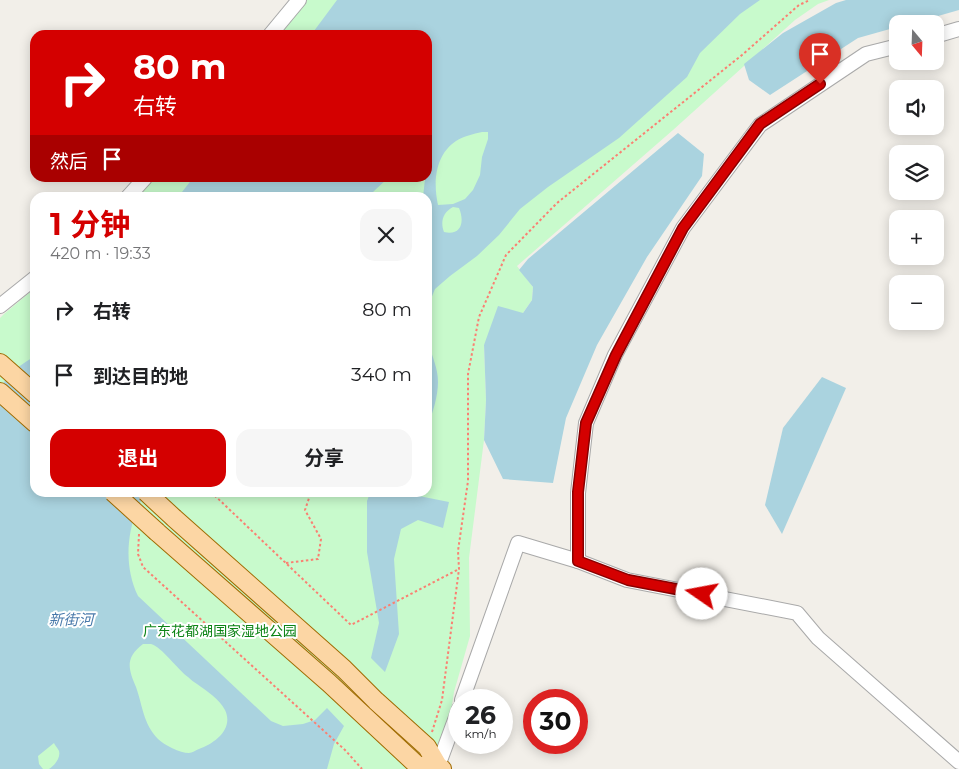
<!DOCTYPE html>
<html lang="zh">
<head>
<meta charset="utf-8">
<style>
	:root { --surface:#fff; --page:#f6f6f6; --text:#202124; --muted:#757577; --accent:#d40000 }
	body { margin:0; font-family:Montserrat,"Noto Sans SC",sans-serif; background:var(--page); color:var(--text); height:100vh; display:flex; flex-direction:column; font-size:19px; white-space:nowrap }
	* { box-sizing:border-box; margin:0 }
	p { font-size:16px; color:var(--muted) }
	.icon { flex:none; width:28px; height:28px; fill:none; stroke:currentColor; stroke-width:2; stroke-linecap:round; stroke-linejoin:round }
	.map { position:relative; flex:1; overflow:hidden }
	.details { position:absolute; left:30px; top:192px; width:402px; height:305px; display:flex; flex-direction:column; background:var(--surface); border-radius:15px; box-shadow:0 2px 12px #0003 }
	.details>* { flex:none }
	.guide { position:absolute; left:30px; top:30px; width:402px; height:152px; border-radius:15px; box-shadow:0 2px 12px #0003; background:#d40000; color:#fff; overflow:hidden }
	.needle { width:32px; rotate:161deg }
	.tools { position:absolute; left:889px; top:15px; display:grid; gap:10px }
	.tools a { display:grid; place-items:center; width:55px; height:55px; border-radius:10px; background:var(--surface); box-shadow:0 2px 12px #0003; font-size:25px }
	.speed { position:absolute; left:448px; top:689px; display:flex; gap:10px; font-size:25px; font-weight:700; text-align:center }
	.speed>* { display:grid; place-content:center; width:65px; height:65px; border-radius:50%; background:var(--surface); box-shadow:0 2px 12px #0003; line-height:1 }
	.speed small { font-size:12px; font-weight:400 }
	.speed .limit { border:8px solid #d22; background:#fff; color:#111 }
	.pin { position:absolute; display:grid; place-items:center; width:42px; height:42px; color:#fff; margin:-51px -21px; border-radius:50% 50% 50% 0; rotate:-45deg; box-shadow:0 0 5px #0007 }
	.pin .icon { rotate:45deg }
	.me { position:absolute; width:55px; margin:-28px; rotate:282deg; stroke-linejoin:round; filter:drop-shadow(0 0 4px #0008) }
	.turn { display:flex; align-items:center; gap:18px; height:105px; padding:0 20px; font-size:22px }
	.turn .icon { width:65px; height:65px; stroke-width:2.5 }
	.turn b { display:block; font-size:35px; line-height:42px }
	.then { display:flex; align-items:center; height:48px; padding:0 20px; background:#0003; gap:10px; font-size:19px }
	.round { display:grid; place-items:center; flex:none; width:52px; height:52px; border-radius:15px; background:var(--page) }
	.head { display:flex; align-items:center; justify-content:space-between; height:85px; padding:0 20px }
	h1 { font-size:30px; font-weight:700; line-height:38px; color:var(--accent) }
	.action { display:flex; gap:10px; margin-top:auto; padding:10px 20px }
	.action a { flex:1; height:58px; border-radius:15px; background:var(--accent); color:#fff; font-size:20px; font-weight:700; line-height:58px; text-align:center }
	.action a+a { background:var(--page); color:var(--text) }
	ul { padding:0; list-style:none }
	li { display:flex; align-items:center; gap:15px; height:65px; padding:0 20px }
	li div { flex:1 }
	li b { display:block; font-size:19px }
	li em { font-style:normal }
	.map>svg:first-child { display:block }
</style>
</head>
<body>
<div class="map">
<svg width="959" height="769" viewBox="0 0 959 769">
	<rect width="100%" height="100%" fill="#f2efe9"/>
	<!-- park -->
	<path fill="#c8facc" d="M303,0h526l-11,4 -23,16 -122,110 -156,136 16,21 -1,13 -9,13 -39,32 2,55 -2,40 -15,118 1,78 -16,56 -12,77h-442v-451l4,-4 31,-26v204h393v-294l-298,-1 18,-19h280v-143h-155z"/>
	<!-- water -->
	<g fill="#aad3df" fill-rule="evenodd">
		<path d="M337,0h423l-20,14 -40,39 -13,24 -68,61 -71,49 -28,22 -21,26 -22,21 -27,20 -15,13 -7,17v-108l-5,-1 2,-18 1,-1h2v-6l2,-9h-2v-128h-117zM482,132h6v7l-6,18 -2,18 -7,15 -8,9 -12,5 -15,1c-5,-23 -3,-50 18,-64 8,-5 17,-7 26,-9zM453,207l6,1c6,14 2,28 -15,24 -4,-10 -1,-20 9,-25z"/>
		<path d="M846,0h113v10l-49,14h-12l-1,3 -39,11 -88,57 -21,-15 -5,-16 39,-31 53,-30z"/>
		<path d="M678,133l26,21 -2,22 -55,81 -50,88 -31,73 -13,65 -50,-4 -19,-39 2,-40 -2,-55 14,-39 25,7 9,-13 1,-13 -14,-17 9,-11z"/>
		<path d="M193,178h195l-14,13 -5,6h-189l2,-5z"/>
		<path d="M428,343c4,12 10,26 10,39 0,14 -5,30 -10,43z"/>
		<path d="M35,356v136l111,1c-3,5 -7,10 -9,16 -11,29 -12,60 1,87l133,125 12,5 20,-2 12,-4 12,-12 17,18 -10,18 -7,25h-278c5,-3 12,-11 10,-18 0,-1 -5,-7 -5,-8l-16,13 1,8 4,5h-43v-380c10,-18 18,-22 35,-33zM143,644c3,0 6,0 8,0 11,3 27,26 37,33 3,3 6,5 9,7 10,7 22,15 28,26 9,19 -10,33 -26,39 -3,1 -7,4 -10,4 -9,0 -25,-8 -31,-14 -15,-16 -15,-32 -22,-52 -8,-19 -11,-29 7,-43z"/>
		<path d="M822,377l24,11 -64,146 -17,-29 18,-77z"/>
		<path d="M370,493h46l3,3 30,6 -6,26 -25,-8 -17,9 -7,30 5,75 -14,38 -14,-14 8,-35 -12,-71v-51z"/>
	</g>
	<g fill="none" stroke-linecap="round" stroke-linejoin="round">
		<!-- minor casing -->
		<g stroke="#a9a9a9" stroke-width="16">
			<g id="minor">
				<path d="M270,35l29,-35"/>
				<path d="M935,36l24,-7"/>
				<path d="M127,198l18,-20"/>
				<path d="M0,306l35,-28"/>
				<path d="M578,561v-68l8,-70 29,-68 68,-127 77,-103 106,-71 32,-8"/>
				<path d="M462,700l56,-157 60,18 49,19 170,33 21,25 141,124"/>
				<path d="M439,769l-1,-3 21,-57"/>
			</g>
		</g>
		<!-- major casing -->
		<g stroke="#a06b00" stroke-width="20">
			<g id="major">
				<path d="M0,363l35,31"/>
				<path d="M0,392l35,31"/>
				<path d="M174,518l170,151 32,32 51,46 11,19 4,3"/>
				<path d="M157,532l172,151 89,83h20"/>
			</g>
		</g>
		<!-- path -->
		<g stroke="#fa8072" stroke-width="2" stroke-dasharray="2.5 2.5" stroke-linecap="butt">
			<path d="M211,492l140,133 108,-56"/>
			<path d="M139,534l-1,20 5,13 202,183 17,19"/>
			<path d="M286,563l32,-4 3,-20 -16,-29 6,-18"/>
			<path d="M432,732l10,-32 17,-131 -1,-18 10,-70v-107l11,-57 27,-62 51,-52 185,-148 57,-50 11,-5"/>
		</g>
		<!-- minor -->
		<use href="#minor" stroke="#fff" stroke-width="14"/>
		<!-- major -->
		<use href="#major" stroke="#fcd6a4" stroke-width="18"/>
		<!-- major-bridge casing -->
		<g stroke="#a06b00" stroke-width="20" stroke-linecap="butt">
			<g id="major-bridge">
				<path d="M113,492l44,40"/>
				<path d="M146,492l28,26"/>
			</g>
		</g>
		<!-- major-bridge -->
		<use href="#major-bridge" stroke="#fcd6a4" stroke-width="18"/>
	</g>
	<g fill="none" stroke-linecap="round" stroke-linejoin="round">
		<!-- route casing -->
		<g stroke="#8a0000" stroke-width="12">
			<path id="route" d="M702,594l-74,-14 -50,-19v-69l8,-69 30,-68 67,-127 77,-104 60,-40"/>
		</g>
		<!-- route -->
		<use href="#route" stroke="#d40000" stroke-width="9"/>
	</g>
	<g text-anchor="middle" stroke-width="4" stroke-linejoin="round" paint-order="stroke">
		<!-- park labels -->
		<g font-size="14" fill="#0c8416" stroke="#fff">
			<text x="220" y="636">广东花都湖国家湿地公园</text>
		</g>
		<!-- water labels -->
		<g font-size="15" font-style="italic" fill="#4a7aab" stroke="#fff">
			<text x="71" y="625">新街河</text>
		</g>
	</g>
</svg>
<div class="tools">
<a><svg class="needle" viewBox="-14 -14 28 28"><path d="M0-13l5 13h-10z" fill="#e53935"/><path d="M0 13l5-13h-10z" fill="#757577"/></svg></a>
<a><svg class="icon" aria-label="sound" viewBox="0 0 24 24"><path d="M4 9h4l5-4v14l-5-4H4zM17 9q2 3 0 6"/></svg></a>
<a><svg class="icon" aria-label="layers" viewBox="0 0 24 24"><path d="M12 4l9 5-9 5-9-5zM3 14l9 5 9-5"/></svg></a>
<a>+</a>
<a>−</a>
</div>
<div class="speed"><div>26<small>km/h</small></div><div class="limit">30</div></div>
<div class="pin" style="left:820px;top:84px;background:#d93025"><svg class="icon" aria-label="arrive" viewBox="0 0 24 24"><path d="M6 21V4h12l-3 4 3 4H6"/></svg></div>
<svg class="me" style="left:702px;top:594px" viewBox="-20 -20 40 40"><circle r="19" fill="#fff"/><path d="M0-13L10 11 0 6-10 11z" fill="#d40000"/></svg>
<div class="guide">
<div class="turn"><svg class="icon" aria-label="right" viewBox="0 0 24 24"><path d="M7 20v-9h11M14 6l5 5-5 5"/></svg><div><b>80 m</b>右转</div></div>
<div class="then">然后<svg class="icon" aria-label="arrive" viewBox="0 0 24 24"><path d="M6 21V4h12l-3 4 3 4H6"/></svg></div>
</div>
<section class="details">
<div class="head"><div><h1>1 分钟</h1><p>420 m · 19:33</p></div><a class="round"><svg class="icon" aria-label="close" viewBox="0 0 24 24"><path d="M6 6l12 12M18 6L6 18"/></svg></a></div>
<ul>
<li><svg class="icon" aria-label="right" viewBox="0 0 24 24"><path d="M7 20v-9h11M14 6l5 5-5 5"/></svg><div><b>右转</b></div><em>80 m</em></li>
<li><svg class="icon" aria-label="arrive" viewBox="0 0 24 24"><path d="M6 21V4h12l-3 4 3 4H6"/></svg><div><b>到达目的地</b></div><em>340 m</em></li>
</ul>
<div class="action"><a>退出</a><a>分享</a></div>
</section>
</div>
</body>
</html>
